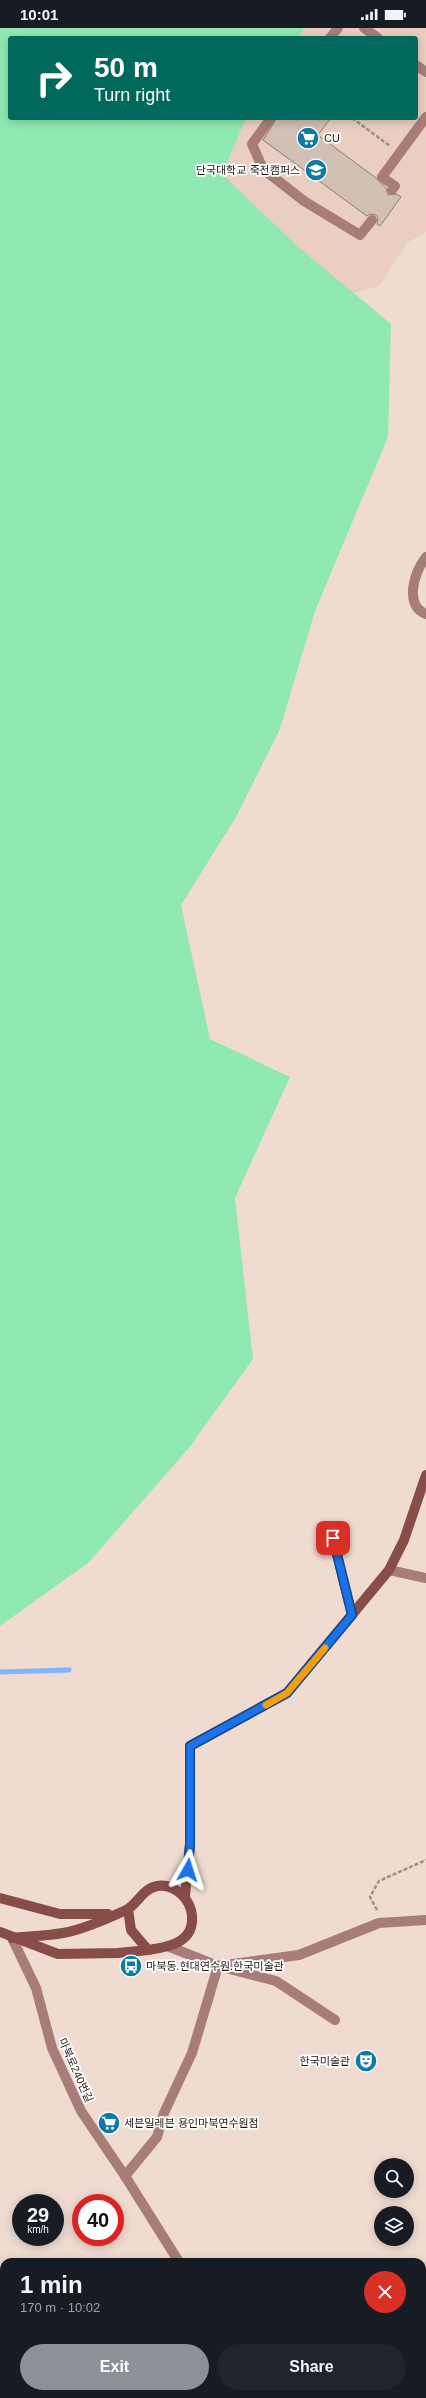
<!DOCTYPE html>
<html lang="en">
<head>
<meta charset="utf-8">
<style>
	:root { --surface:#171b24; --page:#20242c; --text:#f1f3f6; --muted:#9ea1a6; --accent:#8c9099 }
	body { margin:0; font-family:Helvetica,"Noto Sans KR",sans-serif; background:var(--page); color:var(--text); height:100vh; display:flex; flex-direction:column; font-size:15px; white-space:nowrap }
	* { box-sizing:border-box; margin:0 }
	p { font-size:13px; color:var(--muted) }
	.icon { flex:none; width:22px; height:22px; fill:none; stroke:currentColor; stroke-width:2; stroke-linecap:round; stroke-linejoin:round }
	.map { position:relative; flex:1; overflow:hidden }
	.side { position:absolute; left:0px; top:2230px; width:426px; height:140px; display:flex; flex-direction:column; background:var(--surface); border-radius:12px 12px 0 0; box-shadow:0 2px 10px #0003 }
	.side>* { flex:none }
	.guide { position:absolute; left:8px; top:8px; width:410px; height:84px; border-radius:4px; box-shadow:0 2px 10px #0003; background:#00695c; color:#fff; overflow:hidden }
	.fabs { position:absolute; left:374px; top:2130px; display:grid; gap:8px }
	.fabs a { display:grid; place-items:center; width:40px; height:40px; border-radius:50%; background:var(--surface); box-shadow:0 2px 10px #0003; font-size:20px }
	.speed { position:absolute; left:12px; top:2166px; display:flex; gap:8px; font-size:20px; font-weight:700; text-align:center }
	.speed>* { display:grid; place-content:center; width:52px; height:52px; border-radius:50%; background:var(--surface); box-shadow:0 2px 10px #0003; line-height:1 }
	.speed small { font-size:10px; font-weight:400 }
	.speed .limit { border:6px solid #d22; background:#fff; color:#111 }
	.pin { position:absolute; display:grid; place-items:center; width:34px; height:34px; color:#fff; margin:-17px; border-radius:8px; box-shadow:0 2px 6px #0006 }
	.me { position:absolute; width:44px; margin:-22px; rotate:6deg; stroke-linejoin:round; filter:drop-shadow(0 0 3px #0008) }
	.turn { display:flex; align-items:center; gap:14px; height:84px; padding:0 20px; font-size:18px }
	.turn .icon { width:52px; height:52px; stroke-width:2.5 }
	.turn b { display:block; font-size:28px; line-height:34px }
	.round { display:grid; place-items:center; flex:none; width:42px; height:42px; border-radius:21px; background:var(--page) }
	.headline { display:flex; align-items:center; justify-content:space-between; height:68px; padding:0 20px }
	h1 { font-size:24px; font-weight:700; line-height:30px }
	.cta { display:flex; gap:8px; margin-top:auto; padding:8px 20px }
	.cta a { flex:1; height:46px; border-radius:24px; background:var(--accent); color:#fff; font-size:16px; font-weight:700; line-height:46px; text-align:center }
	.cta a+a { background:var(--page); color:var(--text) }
	.status { display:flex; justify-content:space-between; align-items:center; height:28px; padding:0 20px; background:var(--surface); direction:ltr }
	.status svg { height:11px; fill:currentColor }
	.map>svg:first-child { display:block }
</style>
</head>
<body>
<div class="status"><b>10:01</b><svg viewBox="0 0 49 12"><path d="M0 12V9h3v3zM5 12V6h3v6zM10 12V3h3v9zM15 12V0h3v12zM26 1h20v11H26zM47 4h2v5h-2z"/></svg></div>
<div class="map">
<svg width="426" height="2370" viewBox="0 0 426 2370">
	<rect width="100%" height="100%" fill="#f0dbd1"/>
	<!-- built -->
	<path fill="#eacec1" d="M273,0h153v204l-19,11 -28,43 -43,12 -129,-115 19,-65h190v-80h-149z"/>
	<!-- green -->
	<g fill="#90e9b0">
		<path d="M0,0h304l-7,10h-287v80h236l-24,56 76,73 93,77 -3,113 -73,174 -35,118 -44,88 -55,88 29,134 80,38 -55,121 18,161 -65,90 -100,114 -88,63z"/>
		<path d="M426,2280v90h-110l2,-4h104v-85z"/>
	</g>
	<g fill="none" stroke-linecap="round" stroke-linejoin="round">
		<!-- stream -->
		<path stroke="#80b4ff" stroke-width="5" d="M0,1644l69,-2"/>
	</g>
	<!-- building -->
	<path fill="#d1c0b3" stroke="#8f7f73" d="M277,90h54l-13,17 58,43 10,10 2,7 9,-1 4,3 -21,29 -3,-2 1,-6 -2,-3 -6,-1 -3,2 -104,-76z"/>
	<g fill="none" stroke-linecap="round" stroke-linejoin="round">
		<!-- path -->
		<g stroke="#9e8f87" stroke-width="2.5" stroke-dasharray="4 2" stroke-linecap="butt">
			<path d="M352,90l38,28"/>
			<path d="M377,1882l-7,-13 9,-16 47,-21"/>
		</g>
		<!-- lane -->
		<g stroke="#a87c79" stroke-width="10">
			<path d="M364,0l14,10"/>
			<path d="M330,10l8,-10"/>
			<path d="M416,37l10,7"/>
			<path d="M271,90l-19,26 11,25 41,32 56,34 12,-15"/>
			<path d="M392,162l3,-4 -13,-9 44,-60"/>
			<path d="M218,1938l81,-11 80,-32 47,-3"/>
		</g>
		<!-- street -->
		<g stroke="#a87c79" stroke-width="10">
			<path d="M426,529c-11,14 -23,48 0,57"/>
			<path d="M333,1510l19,77"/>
			<path d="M389,1542l37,8"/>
			<path d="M12,1910l24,50 16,60 29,63 44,65 54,86"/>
			<path d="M170,1919l48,19 58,15 59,39"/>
			<path d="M125,2148l32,-39 7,-24 28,-60 26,-87"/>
			<path d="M422,2258l4,1"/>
			<path d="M265,2366l3,4"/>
			<path d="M277,2370l2,-4"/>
		</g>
		<!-- secondary -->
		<g stroke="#884c49" stroke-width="10">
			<path d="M185,1868l5,-52v-98l97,-53 102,-123 15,-30 22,-65"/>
			<path d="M0,1870l60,16h48"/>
			<path d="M0,1904l58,22 60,-1 30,-3"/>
			<path d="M12,1910c17,-2 35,-2 51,-5 18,-3 46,-15 63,-23 11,-5 16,-21 31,-24 18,-3 34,14 35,30 2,26 -22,31 -44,34l-17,-20 -3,-21"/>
		</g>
	</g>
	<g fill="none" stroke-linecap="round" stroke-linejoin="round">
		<!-- route casing -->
		<g stroke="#114b97" stroke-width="10">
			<path id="route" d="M188,1842l2,-26v-98l97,-53 65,-78 -19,-77"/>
		</g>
		<!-- route -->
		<use href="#route" stroke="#1a73e8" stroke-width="7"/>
		<!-- slow -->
		<path stroke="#f59e0b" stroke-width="7" d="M266,1677l21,-12 38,-45"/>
	</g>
	<!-- icons -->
	<defs>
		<g id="supermarket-disc" transform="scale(1.15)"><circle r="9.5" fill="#1079a4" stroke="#fff"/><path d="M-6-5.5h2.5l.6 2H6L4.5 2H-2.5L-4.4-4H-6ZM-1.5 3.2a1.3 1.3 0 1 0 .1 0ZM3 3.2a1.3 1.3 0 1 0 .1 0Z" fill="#fff"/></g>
		<g id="university-disc" transform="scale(1.15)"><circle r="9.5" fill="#1079a4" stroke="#fff"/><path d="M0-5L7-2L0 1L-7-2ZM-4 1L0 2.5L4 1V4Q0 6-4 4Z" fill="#fff"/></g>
		<g id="bus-disc" transform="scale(1.15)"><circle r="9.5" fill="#1079a4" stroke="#fff"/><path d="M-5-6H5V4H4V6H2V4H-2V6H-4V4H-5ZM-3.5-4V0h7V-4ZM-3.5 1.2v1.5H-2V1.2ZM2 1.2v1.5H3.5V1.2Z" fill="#fff"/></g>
		<g id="theatre-disc" transform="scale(1.15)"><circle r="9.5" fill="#1079a4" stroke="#fff"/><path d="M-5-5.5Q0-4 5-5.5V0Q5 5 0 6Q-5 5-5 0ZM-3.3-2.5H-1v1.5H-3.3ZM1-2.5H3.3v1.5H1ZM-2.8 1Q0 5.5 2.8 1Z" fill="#fff"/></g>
	</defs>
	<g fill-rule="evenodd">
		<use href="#supermarket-disc" x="308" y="110"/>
		<use href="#university-disc" x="316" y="142"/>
		<use href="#bus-disc" x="131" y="1938"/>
		<use href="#theatre-disc" x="366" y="2033"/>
		<use href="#supermarket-disc" x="109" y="2095"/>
	</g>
	<g text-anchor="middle" stroke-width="3.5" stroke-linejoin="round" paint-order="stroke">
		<!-- poi labels -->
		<g font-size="11" fill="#201916" stroke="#fff" text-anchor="start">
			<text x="324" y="114">CU</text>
			<text x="300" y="146" text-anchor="end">단국대학교 죽전캠퍼스</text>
			<text x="146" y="1942">마북동.현대연수원.한국미술관</text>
			<text x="350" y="2037" text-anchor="end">한국미술관</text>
			<text x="124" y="2099">세븐일레븐 용인마북연수원점</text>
		</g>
		<!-- street labels -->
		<g font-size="11" fill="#201916" stroke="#fff">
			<text transform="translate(76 2042) rotate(66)" y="4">마북로240번길</text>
		</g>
	</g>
</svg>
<div class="fabs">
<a><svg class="icon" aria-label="search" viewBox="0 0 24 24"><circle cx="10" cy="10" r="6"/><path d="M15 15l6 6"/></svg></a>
<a><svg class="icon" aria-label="layers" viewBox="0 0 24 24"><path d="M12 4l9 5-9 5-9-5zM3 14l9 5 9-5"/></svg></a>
</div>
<div class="speed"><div>29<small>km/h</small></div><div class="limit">40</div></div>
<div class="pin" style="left:333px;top:1510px;background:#d93025"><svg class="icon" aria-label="arrive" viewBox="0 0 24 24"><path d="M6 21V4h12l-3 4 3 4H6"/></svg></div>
<svg class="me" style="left:188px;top:1842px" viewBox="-20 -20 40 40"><path d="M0-17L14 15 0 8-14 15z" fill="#1a73e8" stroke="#fff" stroke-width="4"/></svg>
<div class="guide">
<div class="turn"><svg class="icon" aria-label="right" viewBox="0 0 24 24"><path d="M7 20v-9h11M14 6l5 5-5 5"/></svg><div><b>50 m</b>Turn right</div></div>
</div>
<section class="side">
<div class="headline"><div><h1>1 min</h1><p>170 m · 10:02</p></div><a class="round" style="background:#d93025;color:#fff"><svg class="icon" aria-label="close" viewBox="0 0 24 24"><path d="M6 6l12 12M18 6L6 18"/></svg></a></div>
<div class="cta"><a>Exit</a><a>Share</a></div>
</section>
</div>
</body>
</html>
